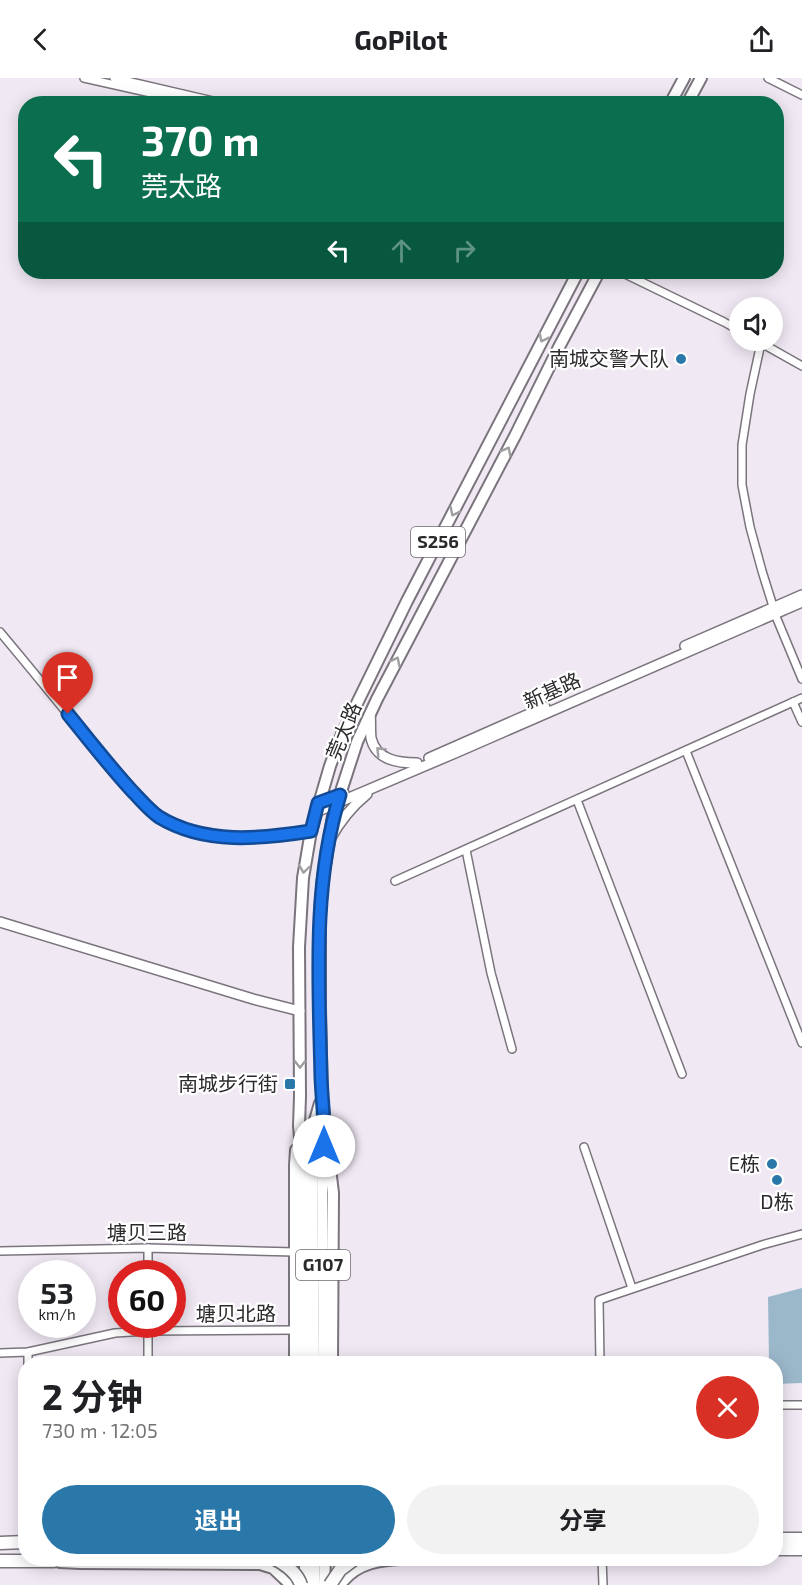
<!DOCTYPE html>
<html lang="zh">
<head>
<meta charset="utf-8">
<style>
	:root { --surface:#fff; --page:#f2f2f2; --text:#202124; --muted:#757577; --accent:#2a77a9 }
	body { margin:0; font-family:"Exo 2","Noto Sans SC",sans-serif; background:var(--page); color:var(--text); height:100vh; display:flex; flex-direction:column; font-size:22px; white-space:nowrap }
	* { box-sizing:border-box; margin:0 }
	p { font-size:20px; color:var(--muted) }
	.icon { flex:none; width:33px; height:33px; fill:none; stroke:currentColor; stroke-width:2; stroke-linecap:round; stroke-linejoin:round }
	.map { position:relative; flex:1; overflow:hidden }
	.panel { position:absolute; left:18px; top:1278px; width:765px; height:210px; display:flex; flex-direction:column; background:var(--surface); border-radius:24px; box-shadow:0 3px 15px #0003 }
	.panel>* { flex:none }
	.guide { position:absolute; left:18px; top:18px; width:766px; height:183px; border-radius:24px; box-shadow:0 3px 15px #0003; background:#0b6e4f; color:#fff; overflow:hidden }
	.fabs { position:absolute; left:729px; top:219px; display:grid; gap:12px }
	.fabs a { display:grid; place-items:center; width:54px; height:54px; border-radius:50%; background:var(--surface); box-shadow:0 3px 15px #0003; font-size:30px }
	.speed { position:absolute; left:18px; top:1182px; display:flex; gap:12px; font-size:30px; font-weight:700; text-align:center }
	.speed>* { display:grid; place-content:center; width:78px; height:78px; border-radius:50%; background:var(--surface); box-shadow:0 3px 15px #0003; line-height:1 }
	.speed small { font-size:15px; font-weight:400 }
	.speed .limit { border:9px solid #d22; background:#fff; color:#111 }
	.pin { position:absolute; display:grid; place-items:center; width:51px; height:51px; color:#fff; margin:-62px -26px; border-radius:50% 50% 50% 0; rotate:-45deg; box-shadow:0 0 6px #0007 }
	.pin .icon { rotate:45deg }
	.me { position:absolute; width:66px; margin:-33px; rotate:0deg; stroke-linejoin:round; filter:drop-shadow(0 0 4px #0008) }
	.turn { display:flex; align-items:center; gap:21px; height:126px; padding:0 24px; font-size:27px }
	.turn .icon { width:78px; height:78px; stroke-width:2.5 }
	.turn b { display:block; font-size:42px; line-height:51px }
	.lanes { display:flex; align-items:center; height:57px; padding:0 24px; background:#0003; justify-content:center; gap:30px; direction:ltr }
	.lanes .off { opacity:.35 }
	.round { display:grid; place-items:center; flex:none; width:63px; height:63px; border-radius:32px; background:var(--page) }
	.headline { display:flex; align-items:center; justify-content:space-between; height:102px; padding:0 24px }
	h1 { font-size:36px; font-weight:700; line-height:45px }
	.cta { display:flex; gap:12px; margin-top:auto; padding:12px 24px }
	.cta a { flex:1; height:69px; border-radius:36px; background:var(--accent); color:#fff; font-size:24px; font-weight:700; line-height:69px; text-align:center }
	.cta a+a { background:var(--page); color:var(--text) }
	header { display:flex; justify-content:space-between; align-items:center; height:78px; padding:0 24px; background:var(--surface); font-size:27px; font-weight:700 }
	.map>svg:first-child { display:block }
</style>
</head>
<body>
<header><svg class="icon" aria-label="back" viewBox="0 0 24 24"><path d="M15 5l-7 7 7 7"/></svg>GoPilot<svg class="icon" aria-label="share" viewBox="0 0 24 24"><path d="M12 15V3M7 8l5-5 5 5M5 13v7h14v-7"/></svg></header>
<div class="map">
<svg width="802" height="1507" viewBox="0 0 802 1507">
	<rect width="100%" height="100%" fill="#f0e9f4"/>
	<!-- water -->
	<path fill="#9bb8cb" d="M802,1210v95l-26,1v-20l-7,-1 -1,-66z"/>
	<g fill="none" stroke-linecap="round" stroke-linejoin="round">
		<!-- street casing -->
		<g stroke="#7a747d" stroke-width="10">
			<g id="street">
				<path d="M84,0l116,26"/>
				<path d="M114,0l112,26"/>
				<path d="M768,0l34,17"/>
				<path d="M621,194l103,50 16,9"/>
				<path d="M756,262l46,26"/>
				<path d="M761,265l-11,51 -8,51v40l8,42 12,44 15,48 25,60"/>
				<path d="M0,554c31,37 62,75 92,112 20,24 39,52 65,71 11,8 27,15 41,19 36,9 77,3 113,-3"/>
				<path d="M793,624l9,20"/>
				<path d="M686,673l116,292"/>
				<path d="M577,722l105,274"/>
				<path d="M466,772l25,123 21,76"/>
				<path d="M395,803l407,-183"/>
				<path d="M584,1069l48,141"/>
				<path d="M0,1173l148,-3 147,4"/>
				<path d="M148,1196v-26"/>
				<path d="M28,1274v12"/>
				<path d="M0,1275l28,-1 87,-19 33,-2 147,-1"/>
				<path d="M148,1286v-40"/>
				<path d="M600,1286l-1,-64 163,-55 40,-11"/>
				<path d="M776,1327h26"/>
				<path d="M602,1480l1,27"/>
			</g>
		</g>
		<!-- secondary casing -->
		<g stroke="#7a747d" stroke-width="12">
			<g id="secondary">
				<path d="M685,568l117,-51"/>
				<path d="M370,636c1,8 0,16 1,24 5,22 27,25 46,25"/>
				<path d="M429,680l116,-51"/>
				<path d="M318,725l26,-10"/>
				<path d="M316,734l139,-59 347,-151"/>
				<path d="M330,761c10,-18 21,-32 37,-45"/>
				<path d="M0,844l253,77 47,12"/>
			</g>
		</g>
		<!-- primary casing -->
		<g stroke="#7a747d" stroke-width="14">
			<g id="primary">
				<path d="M670,26l14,-26"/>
				<path d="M687,26l14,-26"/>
				<path d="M328,1073l5,42 -1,171"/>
				<path d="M295,1286v-199l1,-15"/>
				<path d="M305,1286l-2,-196 -4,-42 1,-30 -1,-149 4,-69 8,-47 19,-65 12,-32 65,-133 171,-329"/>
				<path d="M314,1286l-2,-210 2,-30 6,-21"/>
				<path d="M324,1286l-2,-198 3,-41 -3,-28 -2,-89v-96l3,-35 10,-61 24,-74 20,-43 138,-263 44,-89 40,-75"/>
				<path d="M60,1484l20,1 180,1 13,4 18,17"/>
				<path d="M305,1507v-27"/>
				<path d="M314,1507l1,-27"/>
				<path d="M324,1507l1,-27"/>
				<path d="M340,1507c19,-27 49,-25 78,-27"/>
			</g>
		</g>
		<!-- highway casing -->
		<g stroke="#7a747d" stroke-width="15">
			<g id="highway">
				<path d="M776,1461h26"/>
				<path d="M0,1465l26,-1"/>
				<path d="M776,1471h26"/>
				<path d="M0,1483h54l14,-3"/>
			</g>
		</g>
		<!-- street -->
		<use href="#street" stroke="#fff" stroke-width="7"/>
		<!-- secondary -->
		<use href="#secondary" stroke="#fff" stroke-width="9"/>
		<!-- primary -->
		<use href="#primary" stroke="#fff" stroke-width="10"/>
		<!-- highway -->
		<use href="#highway" stroke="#fff" stroke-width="12"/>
		<!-- highway-bridge casing -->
		<g stroke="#7a747d" stroke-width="15" stroke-linecap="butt">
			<g id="highway-bridge">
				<path d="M273,1480c12,6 24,14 28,27"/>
				<path d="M330,1507l10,-15 16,-12"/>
			</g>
		</g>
		<!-- highway-bridge -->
		<use href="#highway-bridge" stroke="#fff" stroke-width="12"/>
	</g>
	<!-- one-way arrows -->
	<defs><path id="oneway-chevron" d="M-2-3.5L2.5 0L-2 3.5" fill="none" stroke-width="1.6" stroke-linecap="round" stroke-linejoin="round" transform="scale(1.5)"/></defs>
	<g stroke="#a09fa1">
		<use href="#oneway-chevron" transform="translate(543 260) rotate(117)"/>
		<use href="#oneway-chevron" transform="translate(507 373) rotate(-62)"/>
		<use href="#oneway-chevron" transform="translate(454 434) rotate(117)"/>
		<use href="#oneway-chevron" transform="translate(396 583) rotate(-63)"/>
		<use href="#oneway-chevron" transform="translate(380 673) rotate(-134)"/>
		<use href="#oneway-chevron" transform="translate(304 791) rotate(98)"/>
		<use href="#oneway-chevron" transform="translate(300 986) rotate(90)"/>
	</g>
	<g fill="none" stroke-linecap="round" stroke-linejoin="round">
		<!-- route casing -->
		<g stroke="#114b97" stroke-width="15">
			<path id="route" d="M68,636c21,26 42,53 65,78 8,8 16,18 26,25 46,28 101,22 152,14l7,-28 22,-8c-28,90 -21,189 -19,282 1,23 4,46 3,69"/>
		</g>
		<!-- route -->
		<use href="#route" stroke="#1a73e8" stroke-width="10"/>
	</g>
	<!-- markers -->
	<g fill="#2a77a9" stroke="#fff" stroke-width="2">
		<circle cx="681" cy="281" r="6"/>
		<rect x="284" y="1000" width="12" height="12" rx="3"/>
		<circle cx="772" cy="1086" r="6"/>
		<circle cx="777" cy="1102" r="6"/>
	</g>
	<g text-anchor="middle" stroke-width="4.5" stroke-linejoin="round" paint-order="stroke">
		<!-- shield labels -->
		<g fill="#fff" stroke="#6c6a6d" stroke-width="1.5">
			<rect x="411" y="449" width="54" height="30" rx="4.5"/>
			<rect x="296" y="1172" width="54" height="30" rx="4.5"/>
		</g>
		<g font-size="18" font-weight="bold" fill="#2d2a2e">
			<text x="438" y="470">S256</text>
			<text x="323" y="1193">G107</text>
		</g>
		<!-- poi labels -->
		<g font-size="20" fill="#2d2a2e" stroke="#fff" text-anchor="end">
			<text x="669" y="288">南城交警大队</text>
			<text x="278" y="1013">南城步行街</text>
			<text x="760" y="1093">E栋</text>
			<text x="777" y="1131" text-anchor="middle">D栋</text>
		</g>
		<!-- street labels -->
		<g font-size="20" fill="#2d2a2e" stroke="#fff">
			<text transform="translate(552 613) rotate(-24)" y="7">新基路</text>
			<text transform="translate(344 653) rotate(-68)" y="7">莞太路</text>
			<text x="147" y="1162">塘贝三路</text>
			<text x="236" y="1243">塘贝北路</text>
		</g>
	</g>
</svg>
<div class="fabs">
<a><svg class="icon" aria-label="sound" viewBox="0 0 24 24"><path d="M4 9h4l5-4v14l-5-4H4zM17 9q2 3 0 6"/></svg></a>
</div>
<div class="speed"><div>53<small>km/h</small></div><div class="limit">60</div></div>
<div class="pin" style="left:68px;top:636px;background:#d93025"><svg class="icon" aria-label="arrive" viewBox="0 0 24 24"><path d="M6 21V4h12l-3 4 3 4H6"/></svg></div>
<svg class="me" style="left:324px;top:1068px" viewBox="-20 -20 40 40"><circle r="19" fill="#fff"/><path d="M0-13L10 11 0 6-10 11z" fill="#1a73e8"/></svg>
<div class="guide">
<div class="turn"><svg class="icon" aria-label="left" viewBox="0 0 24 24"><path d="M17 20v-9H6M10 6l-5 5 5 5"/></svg><div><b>370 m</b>莞太路</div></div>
<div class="lanes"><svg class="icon" aria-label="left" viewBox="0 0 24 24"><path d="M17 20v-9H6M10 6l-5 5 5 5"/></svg><svg class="icon off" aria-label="ahead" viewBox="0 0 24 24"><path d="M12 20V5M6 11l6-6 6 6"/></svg><svg class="icon off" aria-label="right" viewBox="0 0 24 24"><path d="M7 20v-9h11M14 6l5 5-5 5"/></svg></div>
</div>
<section class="panel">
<div class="headline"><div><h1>2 分钟</h1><p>730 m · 12:05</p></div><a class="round" style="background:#d93025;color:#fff"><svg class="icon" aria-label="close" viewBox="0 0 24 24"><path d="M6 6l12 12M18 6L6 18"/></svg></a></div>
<div class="cta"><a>退出</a><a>分享</a></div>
</section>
</div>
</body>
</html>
